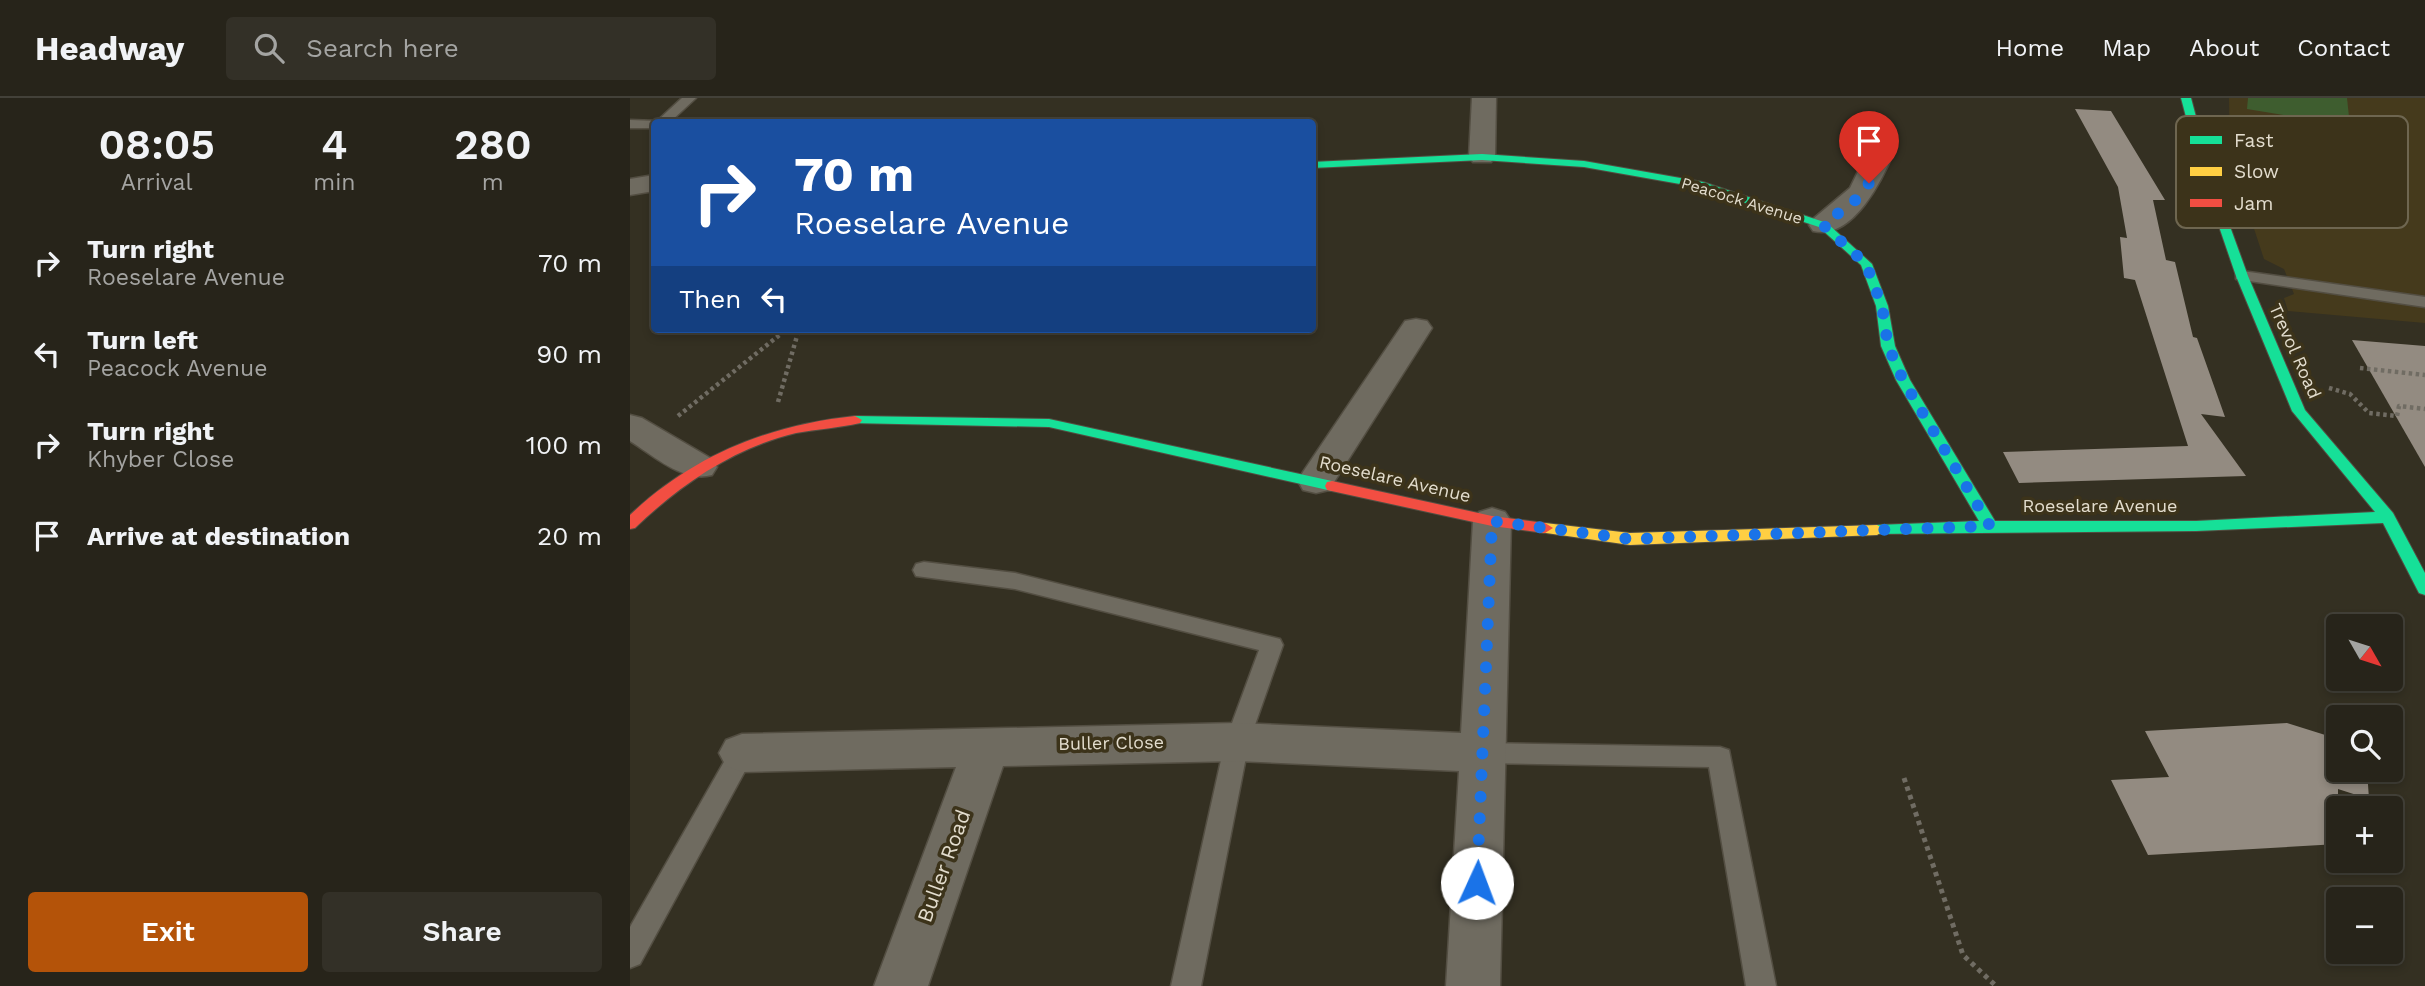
<!DOCTYPE html>
<html lang="en">
<head>
<meta charset="utf-8">
<style>
	:root { --surface:#27241a; --page:#333027; --text:#f1f3f6; --muted:#a4a4a2; --line:#434139; --accent:#b45309 }
	body { margin:0; font-family:"Work Sans",sans-serif; background:var(--page); color:var(--text); height:100vh; display:flex; flex-direction:column; font-size:26px; white-space:nowrap }
	* { box-sizing:border-box; margin:0 }
	p { font-size:23px; color:var(--muted) }
	.icon { flex:none; width:38px; height:38px; fill:none; stroke:currentColor; stroke-width:2; stroke-linecap:round; stroke-linejoin:round }
	.map { position:relative; flex:1; overflow:hidden }
	.sheet { display:flex; flex-direction:column; background:var(--surface); width:630px }
	.sheet>* { flex:none }
	.banner { position:absolute; left:21px; top:21px; width:665px; height:214px; border-radius:7px; box-shadow:0 4px 10px #0003,0 0 0 2px var(--line); background:#1a4fa0; color:#fff; overflow:hidden }
	.needle { width:46px; rotate:129deg }
	.fabs { position:absolute; left:1696px; top:516px; display:grid; gap:14px }
	.fabs a { display:grid; place-items:center; width:77px; height:77px; border-radius:7px; background:var(--surface); box-shadow:0 4px 10px #0003,0 0 0 2px var(--line); font-size:35px }
	.pin { position:absolute; display:grid; place-items:center; width:60px; height:60px; color:#fff; margin:-72px -30px; border-radius:50% 50% 50% 0; rotate:-45deg; box-shadow:0 0 7px #0007 }
	.pin .icon { rotate:45deg }
	.me { position:absolute; width:77px; margin:-38px; rotate:2deg; stroke-linejoin:round; filter:drop-shadow(0 0 5px #0008) }
	.turn { display:flex; align-items:center; gap:24px; height:147px; padding:0 28px; font-size:32px }
	.turn .icon { width:91px; height:91px; stroke-width:2.5 }
	.turn b { display:block; font-size:49px; line-height:60px }
	.then { display:flex; align-items:center; height:66px; padding:0 28px; background:#0003; gap:14px; font-size:26px }
	.eta { display:flex; justify-content:space-evenly; align-items:center; height:119px; text-align:center }
	.eta b { font-size:42px; font-weight:600; line-height:49px }
	.cta { display:flex; gap:14px; margin-top:auto; padding:14px 28px }
	.cta a { flex:1; height:80px; border-radius:7px; background:var(--accent); color:#fff; font-size:28px; font-weight:600; line-height:80px; text-align:center }
	.cta a+a { background:var(--page); color:var(--text) }
	ul { padding:0; list-style:none }
	li { display:flex; align-items:center; gap:21px; height:91px; padding:0 28px }
	li div { flex:1 }
	li b { display:block; font-size:26px }
	li em { font-style:normal }
	header { display:flex; align-items:center; gap:42px; box-sizing:border-box; height:98px; padding:0 35px; background:var(--surface); border-bottom:2px solid var(--line) }
	header strong { font-size:33px }
	nav { display:flex; gap:38px; margin-inline-start:auto; font-size:24px }
	.search { width:490px; height:63px; background:var(--page); display:flex; align-items:center; gap:18px; box-sizing:border-box; padding:0 24px; border-radius:7px; color:var(--muted); font-size:26px }
	main { display:flex; flex:1; min-height:0 }
	.map>svg:first-child { display:block }
</style>
</head>
<body>
<header>
<strong>Headway</strong>
<div class="search"><svg class="icon" aria-label="search" viewBox="0 0 24 24"><circle cx="10" cy="10" r="6"/><path d="M15 15l6 6"/></svg>Search here</div>
<nav><a>Home</a><a>Map</a><a>About</a><a>Contact</a></nav>
</header>
<main>
<section class="sheet">
<div class="eta">
<div><b>08:05</b><p>Arrival</p></div>
<div><b>4</b><p>min</p></div>
<div><b>280</b><p>m</p></div>
</div>
<ul>
<li><svg class="icon" aria-label="right" viewBox="0 0 24 24"><path d="M7 20v-9h11M14 6l5 5-5 5"/></svg><div><b>Turn right</b><p>Roeselare Avenue</p></div><em>70 m</em></li>
<li><svg class="icon" aria-label="left" viewBox="0 0 24 24"><path d="M17 20v-9H6M10 6l-5 5 5 5"/></svg><div><b>Turn left</b><p>Peacock Avenue</p></div><em>90 m</em></li>
<li><svg class="icon" aria-label="right" viewBox="0 0 24 24"><path d="M7 20v-9h11M14 6l5 5-5 5"/></svg><div><b>Turn right</b><p>Khyber Close</p></div><em>100 m</em></li>
<li><svg class="icon" aria-label="arrive" viewBox="0 0 24 24"><path d="M6 21V4h12l-3 4 3 4H6"/></svg><div><b>Arrive at destination</b></div><em>20 m</em></li>
</ul>
<div class="cta"><a>Exit</a><a>Share</a></div>
</section>
<div class="map">
<svg width="1795" height="888" viewBox="0 0 1795 888">
	<rect width="100%" height="100%" fill="#343022"/>
	<!-- built -->
	<path fill="#453a1c" d="M1599,0h196v225l-137,-12 -4,-13 10,-4 -10,-25 -20,-10 -34,-103z"/>
	<!-- green -->
	<path fill="#3e5d2f" d="M1618,0h99l3,28 -103,-17z"/>
	<!-- building -->
	<g fill="#938b81">
		<path d="M1445,11l36,2 54,89h-12l13,60 9,2 18,75 4,1 28,79 -24,-3 45,62 -227,7 -16,-31 185,-6 -53,-166 -11,-2 -4,-41 7,1 -9,-51z"/>
		<path d="M1722,242l73,6v121z"/>
		<path d="M1657,625l51,16v31h29l2,29 -31,-10v55l-190,11 -37,-75 58,-3 -24,-46z"/>
	</g>
	<g fill="none" stroke-linecap="round" stroke-linejoin="round">
		<!-- lane casing -->
		<g stroke="#534e42" stroke-width="3">
			<g id="lane">
				<path d="M52,0h14l-26,24h-16v6h-24v-8l27,1z"/>
				<path d="M1612,173l183,26v10l-189,-28v-6z"/>
				<path d="M294,464l91,11 265,66 3,6 -34,97 -48,244h-30l54,-244 34,-92 -244,-61 -99,-13 -3,-6 3,-6z"/>
				<path d="M112,645l9,3 3,7 -3,7 -111,204 -10,4v-41l103,-181z"/>
				<path d="M851,645l239,4 9,3 47,236h-30l-37,-219 -228,-4 -9,-3 -3,-7 3,-7z"/>
			</g>
		</g>
		<!-- street casing -->
		<g stroke="#534e42" stroke-width="3">
			<g id="street">
				<path d="M842,0h24l-1,59 -4,5h-18l-4,-5z"/>
				<path d="M1252,43l9,3 4,5c-12,30 -42,92 -82,82l-4,-6 4,-6 37,-31 19,-39 4,-5z"/>
				<path d="M24,77v16l-24,4v-16z"/>
				<path d="M786,221l11,2 5,7 -103,162 -13,3 -13,-3 -5,-9 5,-9 102,-151z"/>
				<path d="M0,317l12,3 70,41 5,8 -5,8c-29,8 -58,-19 -82,-34z"/>
				<path d="M862,410l13,4 6,9 -11,465h-54l13,-215 -222,-10 -234,5 -75,220h-54l82,-219 -214,5 -16,-6 -7,-13 7,-13 16,-6 495,-11 224,10 12,-212 6,-9z"/>
			</g>
		</g>
		<!-- fast casing -->
		<g stroke="#534e42" stroke-width="2">
			<g id="fast">
				<path d="M1551,0h10l21,79 36,99 57,134 88,103 32,60v22l-6,-2 -36,-70 -187,8 -325,3 -2,-4 8,-5 102,-4 -83,-141 -15,-34 -5,-40 -15,-41 -42,-38 -122,-40 -113,-20 -102,-7 -170,8v-6l170,-8 102,7 119,21 124,41 45,41 16,42 7,40 15,34 85,141h201l179,-9 -83,-101 -56,-135 -34,-99z"/>
				<path d="M225,318l194,3 283,62 7,5 -7,5 -283,-64 -199,-4 -2,-3z"/>
			</g>
		</g>
		<!-- slow casing -->
		<g stroke="#534e42" stroke-width="2">
			<path id="slow" d="M915,425l85,10 247,-8 8,5 -8,5 -247,10 -91,-13 -2,-4 2,-4z"/>
		</g>
		<!-- jam casing -->
		<g stroke="#534e42" stroke-width="2">
			<g id="jam">
				<path d="M225,318l7,4 -2,3c-21,5 -43,6 -64,10 -62,15 -115,51 -161,95l-5,1v-14c63,-60 139,-90 225,-99z"/>
				<path d="M702,383l160,35 53,7 8,5 -8,5 -53,-7 -165,-36 -2,-4 2,-4z"/>
			</g>
		</g>
		<!-- path-far1 -->
		<g stroke="#706c63" stroke-width="4.5" stroke-dasharray="3.5 3.5" stroke-linecap="butt">
			<path d="M1730,270l65,7"/>
			<path d="M1699,290l21,6 19,19 28,3 2,-10 26,3"/>
			<path d="M148,304l21,-73"/>
			<path d="M48,318l109,-87"/>
		</g>
		<!-- path -->
		<path stroke="#706c63" stroke-width="5" stroke-dasharray="4.5 4.5" stroke-linecap="butt" d="M1274,680l59,177 33,31"/>
		<!-- lane -->
		<use href="#lane" fill="#6f6b60" fill-rule="evenodd"/>
		<!-- street -->
		<use href="#street" fill="#6f6b60" fill-rule="evenodd"/>
		<!-- fast -->
		<use href="#fast" fill="#16e098" fill-rule="evenodd"/>
		<!-- slow -->
		<use href="#slow" fill="#ffcf43" fill-rule="evenodd"/>
		<!-- jam -->
		<use href="#jam" fill="#f24e42" fill-rule="evenodd"/>
	</g>
	<g fill="none" stroke-linecap="round" stroke-linejoin="round">
		<!-- route -->
		<path stroke="#1a73e8" stroke-width="12" stroke-dasharray="0 21.6" d="M847,785l15,-362 138,18 360,-13 -87,-146 -15,-34 -6,-40 -16,-42 -43,-39 35,-27 11,-15"/>
	</g>
	<g text-anchor="middle" stroke-width="7" stroke-linejoin="round" paint-order="stroke">
		<!-- far-street labels -->
		<g font-size="16" fill="#e3ddce" stroke="#3c331a">
			<text transform="translate(1112 102) rotate(17)" y="6">Peacock Avenue</text>
		</g>
		<!-- street labels -->
		<g font-size="18" fill="#e3ddce" stroke="#3c331a">
			<text transform="translate(1665 253) rotate(66)" y="6">Trevol Road</text>
			<text transform="translate(765 381) rotate(13)" y="6">Roeselare Avenue</text>
			<text x="1470" y="414">Roeselare Avenue</text>
			<text transform="translate(481 645) rotate(-1)" y="6">Buller Close</text>
		</g>
		<!-- near-street labels -->
		<g font-size="21" fill="#e3ddce" stroke="#3c331a">
			<text transform="translate(314 768) rotate(-70)" y="7">Buller Road</text>
		</g>
	</g>
	<!-- legend -->
	<rect x="1546" y="18" width="232" height="112" rx="10" fill="#3c331a" stroke="#6e6650" stroke-width="2"/>
	<rect x="1560" y="38" width="32" height="8" fill="#16e098"/>
	<rect x="1560" y="69" width="32" height="9" fill="#ffcf43"/>
	<rect x="1560" y="101" width="32" height="8" fill="#f24e42"/>
	<g font-size="19" fill="#e3ddce">
		<text x="1604" y="49">Fast</text>
		<text x="1604" y="80">Slow</text>
		<text x="1604" y="112">Jam</text>
	</g>
</svg>
<div class="fabs">
<a><svg class="needle" viewBox="-14 -14 28 28"><path d="M0-13l5 13h-10z" fill="#e53935"/><path d="M0 13l5-13h-10z" fill="#a4a4a2"/></svg></a>
<a><svg class="icon" aria-label="search" viewBox="0 0 24 24"><circle cx="10" cy="10" r="6"/><path d="M15 15l6 6"/></svg></a>
<a>+</a>
<a>−</a>
</div>
<div class="pin" style="left:1239px;top:85px;background:#d93025"><svg class="icon" aria-label="arrive" viewBox="0 0 24 24"><path d="M6 21V4h12l-3 4 3 4H6"/></svg></div>
<svg class="me" style="left:847px;top:785px" viewBox="-20 -20 40 40"><circle r="19" fill="#fff"/><path d="M0-13L10 11 0 6-10 11z" fill="#1a73e8"/></svg>
<div class="banner">
<div class="turn"><svg class="icon" aria-label="right" viewBox="0 0 24 24"><path d="M7 20v-9h11M14 6l5 5-5 5"/></svg><div><b>70 m</b>Roeselare Avenue</div></div>
<div class="then">Then<svg class="icon" aria-label="left" viewBox="0 0 24 24"><path d="M17 20v-9H6M10 6l-5 5 5 5"/></svg></div>
</div>
</div>
</main>
</body>
</html>
